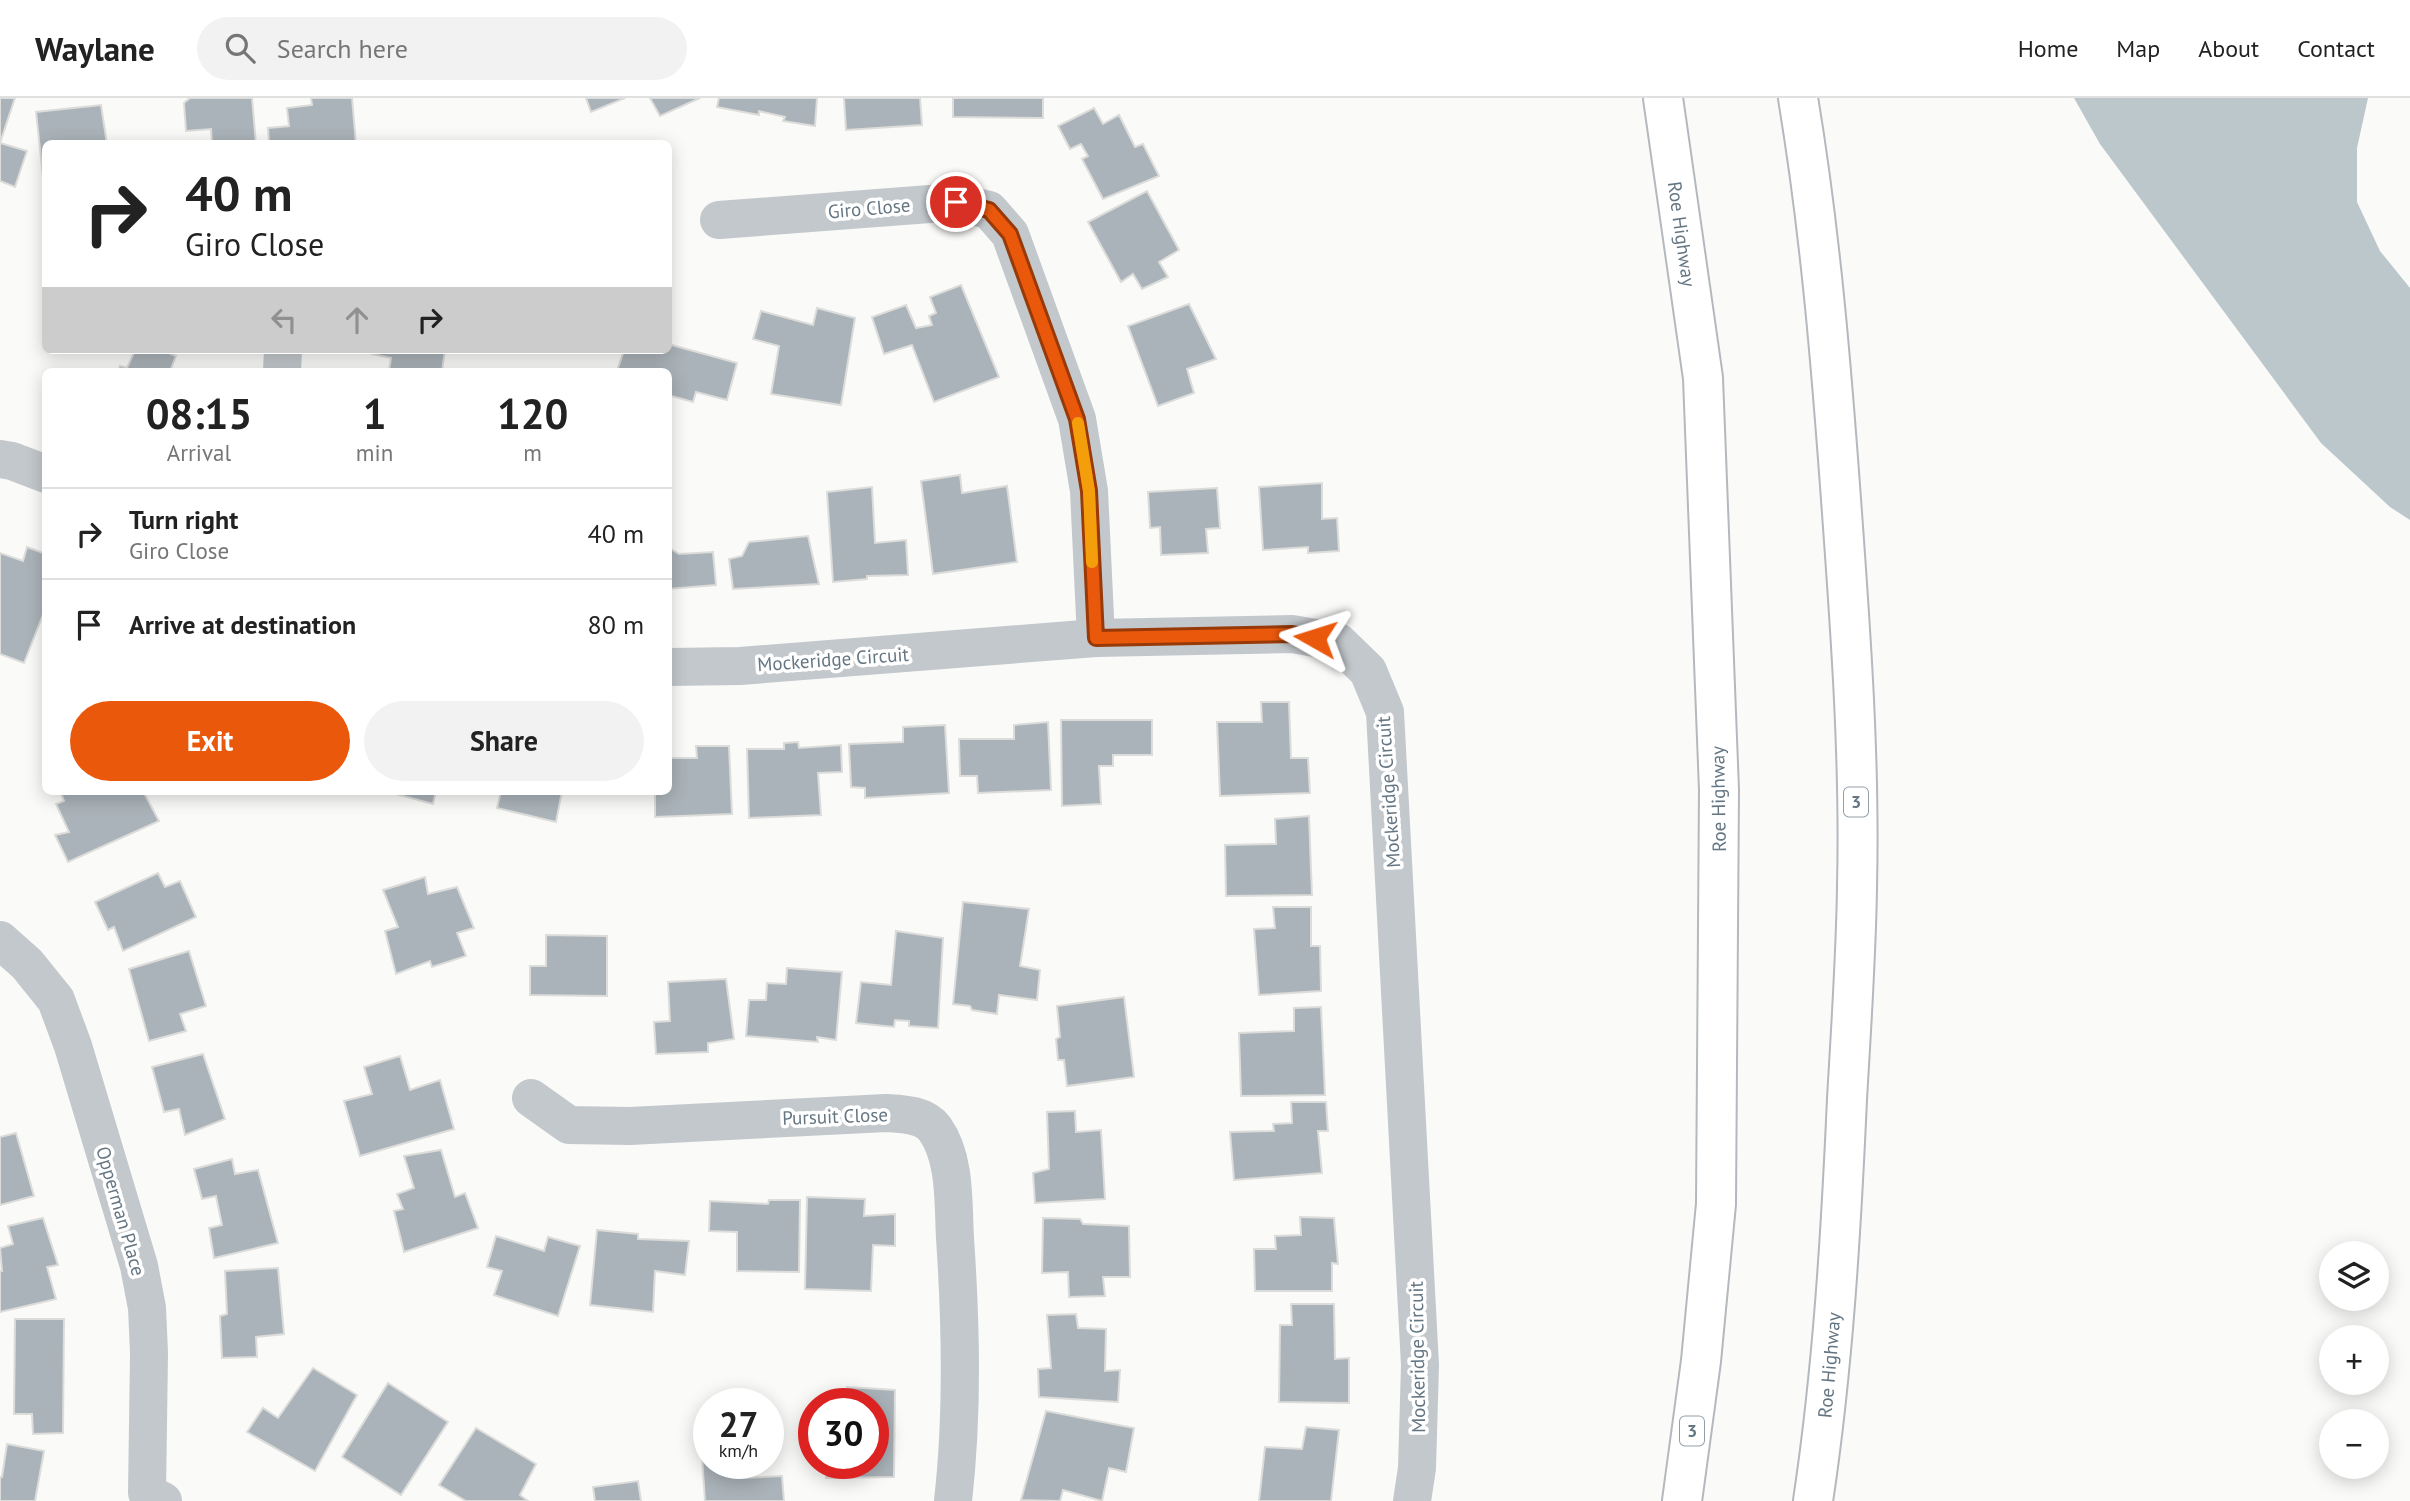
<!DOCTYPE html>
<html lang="en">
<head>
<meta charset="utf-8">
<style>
	:root { --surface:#fff; --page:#f2f2f2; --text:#222; --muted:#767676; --line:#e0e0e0; --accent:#ea580c }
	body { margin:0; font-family:"PT Sans",sans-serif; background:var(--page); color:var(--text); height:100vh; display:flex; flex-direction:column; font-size:26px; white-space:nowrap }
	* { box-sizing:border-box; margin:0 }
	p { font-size:23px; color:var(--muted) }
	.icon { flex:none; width:38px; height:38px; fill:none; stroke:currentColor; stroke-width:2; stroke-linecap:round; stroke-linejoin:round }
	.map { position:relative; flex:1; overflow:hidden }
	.side { position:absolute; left:42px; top:270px; width:630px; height:427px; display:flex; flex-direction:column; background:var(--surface); border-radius:10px; box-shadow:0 4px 18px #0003 }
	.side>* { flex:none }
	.top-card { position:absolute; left:42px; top:42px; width:630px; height:214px; border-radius:10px; box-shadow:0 4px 18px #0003; background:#fff; color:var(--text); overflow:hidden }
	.fabs { position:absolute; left:2319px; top:1143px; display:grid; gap:14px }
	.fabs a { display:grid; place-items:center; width:70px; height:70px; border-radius:50%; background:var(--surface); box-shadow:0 4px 18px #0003; font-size:35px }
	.speed { position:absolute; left:693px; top:1290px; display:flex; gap:14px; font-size:35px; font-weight:700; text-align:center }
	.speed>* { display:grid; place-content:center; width:91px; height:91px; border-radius:50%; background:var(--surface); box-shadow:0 4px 18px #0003; line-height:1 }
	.speed small { font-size:18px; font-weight:400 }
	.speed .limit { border:10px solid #d22; background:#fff; color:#111 }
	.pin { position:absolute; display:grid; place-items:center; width:60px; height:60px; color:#fff; margin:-30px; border:4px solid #fff; border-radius:50%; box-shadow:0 2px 7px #0007 }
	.me { position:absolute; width:77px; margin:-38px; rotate:276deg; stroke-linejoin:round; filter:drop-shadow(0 0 5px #0008) }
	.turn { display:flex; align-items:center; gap:24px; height:147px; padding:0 28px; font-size:32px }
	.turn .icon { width:91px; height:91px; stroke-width:2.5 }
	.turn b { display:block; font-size:49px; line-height:60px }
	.lanes { display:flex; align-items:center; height:66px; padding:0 28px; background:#0003; justify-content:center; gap:35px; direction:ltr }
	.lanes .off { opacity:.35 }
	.eta { display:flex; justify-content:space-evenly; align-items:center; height:119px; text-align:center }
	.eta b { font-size:42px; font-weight:700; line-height:49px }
	.action { display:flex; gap:14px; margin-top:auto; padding:14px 28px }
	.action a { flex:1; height:80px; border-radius:42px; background:var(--accent); color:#fff; font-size:28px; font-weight:700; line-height:80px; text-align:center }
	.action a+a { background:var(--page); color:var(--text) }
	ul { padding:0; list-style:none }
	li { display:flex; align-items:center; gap:21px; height:91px; padding:0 28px; border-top:2px solid var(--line) }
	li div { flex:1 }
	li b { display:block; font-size:26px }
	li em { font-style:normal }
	header { display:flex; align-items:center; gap:42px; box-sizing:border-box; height:98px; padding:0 35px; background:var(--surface); border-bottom:2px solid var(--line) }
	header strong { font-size:33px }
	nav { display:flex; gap:38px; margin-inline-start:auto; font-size:24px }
	.search { width:490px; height:63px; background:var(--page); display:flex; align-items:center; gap:18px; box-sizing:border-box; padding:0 24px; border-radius:38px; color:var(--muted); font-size:26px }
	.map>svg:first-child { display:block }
</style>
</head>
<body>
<header>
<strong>Waylane</strong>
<div class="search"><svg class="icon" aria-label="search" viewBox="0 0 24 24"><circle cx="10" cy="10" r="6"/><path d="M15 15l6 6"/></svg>Search here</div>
<nav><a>Home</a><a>Map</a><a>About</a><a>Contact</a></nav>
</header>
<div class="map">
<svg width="2410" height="1403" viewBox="0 0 2410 1403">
	<rect width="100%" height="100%" fill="#fafaf8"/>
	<!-- water -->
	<path fill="#bbc7cb" d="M2074,0h294l-11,50v54l23,49 30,37v232l-20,-13 -69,-64 -221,-299z"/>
	<!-- building -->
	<g fill="#aab3b9" stroke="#dcdcda" stroke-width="2">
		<path d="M0,0h15l-15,45z"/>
		<path d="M190,0h62l4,46h-44l-1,-15 -25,2 -2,-28z"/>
		<path d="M311,0h41l4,46h-87l-1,-16 21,-2 -2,-18 25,-3z"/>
		<path d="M586,0h39l-34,14z"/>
		<path d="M650,0h50l-40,18z"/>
		<path d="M719,0h98l-2,28 -32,-5 2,-4 -26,-6v4l-42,-8z"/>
		<path d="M844,0h76l2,27 -76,5z"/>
		<path d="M953,0h90v20l-90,-1z"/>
		<path d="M101,7l6,39h-61v32l-3,1 -7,-65z"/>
		<path d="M1094,10l9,16 16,-9 16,32 8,-3 16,32 -56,23 -21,-40 6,-3 -7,-12 -11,5 -12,-23z"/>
		<path d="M0,45l27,8 -12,36 -15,-6z"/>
		<path d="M1147,93l32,59 -20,12 9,15 -26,12 -9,-15 -12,8 -33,-60z"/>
		<path d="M961,187l38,92 -65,25 -22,-57 -28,9 -12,-37 34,-12 10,23 16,-3 -3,-9 7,-3 -6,-16z"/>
		<path d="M1189,206l27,55 -29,10 7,24 -36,13 -30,-80z"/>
		<path d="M817,210l38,10 -14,87 -70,-11 8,-48 -26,-7 8,-28 52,14z"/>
		<path d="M668,246l69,19 -10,37 -31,-8 -3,10 -25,-7v-24h-51l7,-21h44z"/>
		<path d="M135,252h27l14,6 -6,15h-52l2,-5 7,2z"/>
		<path d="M373,252h72l-3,21h-53l2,-13 -19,-4z"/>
		<path d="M960,377l2,18 45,-7 10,76 -84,12 -12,-93z"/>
		<path d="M1322,385v36l15,-1 2,33 -31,2v-6l-45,3 -4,-63z"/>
		<path d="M872,389l3,56 31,-3 2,35 -41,1v3l-34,3 -6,-90z"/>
		<path d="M1217,390l3,40 -14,1 2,24 -47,2 -1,-28 -10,1 -2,-36z"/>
		<path d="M808,438l11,48 -86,5 -4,-30 13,-3 7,-14z"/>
		<path d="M27,449l19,7v53l-22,56 -24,-9v-101l23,8z"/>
		<path d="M668,449l11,7 34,-2 3,33 -48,4z"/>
		<path d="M1261,604h28l2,56h17l2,35 -90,3 -3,-74h45z"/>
		<path d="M1061,622h91v35h-39v11h-14l2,38 -39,2z"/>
		<path d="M1048,624l3,68 -73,3 -1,-17h-17l-1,-37h55v-14z"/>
		<path d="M945,627l4,68 -84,5v-10l-14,-1 -2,-43 54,-2v-15z"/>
		<path d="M798,644l1,6 42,-3 1,27 -24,1 3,42 -72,3 -2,-69h37v-6z"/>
		<path d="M696,648h33l3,68 -77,3v-26h13v-33h29z"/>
		<path d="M60,693h83l16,30 -91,41 -13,-27 14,-3 -13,-28 8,-3z"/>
		<path d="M385,693h51l-3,13z"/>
		<path d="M501,693h61l-6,31 -59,-14z"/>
		<path d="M1309,718l3,79 -86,1 -1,-51 51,-1 -1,-25z"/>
		<path d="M158,775l7,14 15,-6 16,36 -73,34 -9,-24 -6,3 -13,-28z"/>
		<path d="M425,779l3,17 29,-7 17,41 -17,5 9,23 -34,11 -2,-6 -34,13 -11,-43 13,-4 -15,-37z"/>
		<path d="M963,804l66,7 -9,57 20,4 -3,30 -38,-5 -2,19 -25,-4 -2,-4 -17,-2z"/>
		<path d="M1273,809h38v39h9l1,45 -62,4 -5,-66 21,-1z"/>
		<path d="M896,833l47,7 -5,90 -29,-2v-5l-14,-1 -1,7 -38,-4 5,-41 30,3z"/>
		<path d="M546,837l61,1v60l-77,-1v-29h16z"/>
		<path d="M189,853l17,55 -26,8 6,17 -37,10 -20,-72z"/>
		<path d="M787,870l55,4 -6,68 -19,-3 1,5 -72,-6 3,-36h17l1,-17 19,1z"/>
		<path d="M726,881l8,60 -26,4v9l-52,2 -2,-32 16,-1 -2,-39z"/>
		<path d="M1124,899l10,80 -67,9 -3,-26h-6l-2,-21 4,-2 -3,-31z"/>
		<path d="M1321,909l4,88 -84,1 -2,-63 55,-2v-23z"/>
		<path d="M203,956l22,65 -40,16 -6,-26 -15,3 -12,-45z"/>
		<path d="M400,958l10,34 30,-10 14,49 -94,27 -16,-55 28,-7 -8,-27z"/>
		<path d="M1291,1004h35l2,29h-10l4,42 -88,7 -4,-48 44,-1 -1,-7 19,-1z"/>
		<path d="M1075,1013l1,21 25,-2 4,69 -70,4 -2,-30 16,-4 -2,-57z"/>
		<path d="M16,1035l18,63 -34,9v-68z"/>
		<path d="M441,1052l14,47 10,-4 13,35 -74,24 -10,-41 9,-2 -6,-15 17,-6 -10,-32z"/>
		<path d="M232,1061l3,15 23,-4 20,73 -64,15 -5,-30 13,-3 -6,-29 -14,3 -8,-30z"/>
		<path d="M807,1099l58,2 -1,17 31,-2v32l-22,-1 -2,46 -66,-2z"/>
		<path d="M769,1102h31l-1,72 -62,-1v-39l-28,-1 1,-30 58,3z"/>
		<path d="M1300,1119l34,1 4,46 -6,-1v28h-77l-1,-42h22l-1,-13 26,-1z"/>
		<path d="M43,1120l15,47 -11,2 9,32 -56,13v-41h2l-2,-23 13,-4 -5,-18z"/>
		<path d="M1043,1120l37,1 3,5 46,2 1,51h-27l2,19 -36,1 -1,-25 -26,1z"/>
		<path d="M597,1132l41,4v5l51,2 -4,34 -30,-4 -2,41 -63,-7z"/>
		<path d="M496,1138l48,15 4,-14 32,9 -22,70 -64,-21 8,-24 -15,-4z"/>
		<path d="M278,1170l6,66 -28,3 1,20 -35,1 -2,-42 7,-2 -2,-43z"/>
		<path d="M1291,1206h43l1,55 14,-1v45l-70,-1 1,-77h12z"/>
		<path d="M1076,1216l2,14 28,1 -1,42 15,-1 -2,32 -79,-5 -1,-28 13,-1 -4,-53z"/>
		<path d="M15,1221h49l-1,114 -30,1 -1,-20h-18z"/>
		<path d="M313,1270l44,27 -42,76 -68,-39 16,-24 15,10z"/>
		<path d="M388,1285l60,39 -47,73 -59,-38z"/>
		<path d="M847,1289l48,3 -1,87 -68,1v-15h47v-59h-27z"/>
		<path d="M1046,1313l88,17 -8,44 -17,-4 -7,33 -39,-11 -3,11 -39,-1z"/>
		<path d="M1306,1329l33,3 -8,71h-72l6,-54 37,2z"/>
		<path d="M476,1330l60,36 -16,31 8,6h-62l-27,-16z"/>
		<path d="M709,1342v23h34v15l39,-2 2,25h-79l-4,-60z"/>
		<path d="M7,1346l37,7 -9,50h-35v-24h2z"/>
		<path d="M638,1383l3,20h-46l-2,-14z"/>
	</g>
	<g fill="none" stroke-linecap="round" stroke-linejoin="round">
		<!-- highway casing -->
		<g stroke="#b4b9bd" stroke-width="42">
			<g id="highway">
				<path d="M1663,0l40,280 16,412 -3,414 -15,157 -19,140"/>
				<path d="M1798,0c23,138 34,276 44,415 9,124 18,250 15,374 -1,71 -6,142 -10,212 -6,134 -14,269 -34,402"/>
			</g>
		</g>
		<!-- minor -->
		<g stroke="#c3c8cc" stroke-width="38">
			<path d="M719,122l237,-18 33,8 21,24 67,185 12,72 7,147"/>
			<path d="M282,273l1,-21"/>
			<path d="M0,361l12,2 34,13"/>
			<path d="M668,569l72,-1 356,-28 196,-4 46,8 30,29 17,41 35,653 -3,103 -5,33"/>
			<path d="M0,842l27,24 29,36 17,46 66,220 8,42 2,45 -2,140 16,8"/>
			<path d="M531,1000l38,27 61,1 256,-13c16,1 38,1 49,16 21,30 18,74 20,109 6,88 8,175 -2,263"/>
		</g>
		<!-- highway -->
		<use href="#highway" stroke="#fff" stroke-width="38"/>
	</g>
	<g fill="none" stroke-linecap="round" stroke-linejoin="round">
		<!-- route casing -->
		<g stroke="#983908" stroke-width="18">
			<path id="route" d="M956,104l33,8 21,24 67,185 12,72 7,147 196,-4 23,4"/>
		</g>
		<!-- route -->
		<use href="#route" stroke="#ea580c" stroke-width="12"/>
		<!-- slow -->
		<path stroke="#f59e0b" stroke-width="12" d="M1078,325l11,68 3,71"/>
	</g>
	<g text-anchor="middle" stroke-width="7" stroke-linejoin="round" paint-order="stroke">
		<!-- shield labels -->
		<g fill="#fff" stroke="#939fa8" stroke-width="2">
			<rect x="1844" y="689.5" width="24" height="29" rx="5"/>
			<rect x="1680" y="1318.5" width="24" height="29" rx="5"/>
		</g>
		<g font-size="18" font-weight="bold" fill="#657683">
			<text x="1856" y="710">3</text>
			<text x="1692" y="1339">3</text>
		</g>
		<!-- street labels -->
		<g font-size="19" fill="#657683" stroke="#fff">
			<text transform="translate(869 110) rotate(-5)" y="7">Giro Close</text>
			<text transform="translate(1682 136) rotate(82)" y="7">Roe Highway</text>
			<text transform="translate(833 561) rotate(-4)" y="7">Mockeridge Circuit</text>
			<text transform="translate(1388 694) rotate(-94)" y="7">Mockeridge Circuit</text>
			<text transform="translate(1718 701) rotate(-91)" y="7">Roe Highway</text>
			<text transform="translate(835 1018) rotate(-2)" y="7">Pursuit Close</text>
			<text transform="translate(121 1113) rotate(74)" y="7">Opperman Place</text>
			<text transform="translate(1417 1259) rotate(-91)" y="7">Mockeridge Circuit</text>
			<text transform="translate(1829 1267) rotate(-85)" y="7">Roe Highway</text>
		</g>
	</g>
</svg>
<div class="fabs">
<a><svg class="icon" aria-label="layers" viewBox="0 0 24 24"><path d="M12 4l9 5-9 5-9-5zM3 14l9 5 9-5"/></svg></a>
<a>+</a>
<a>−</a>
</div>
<div class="speed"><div>27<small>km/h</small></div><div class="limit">30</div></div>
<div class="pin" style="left:956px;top:104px;background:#d93025"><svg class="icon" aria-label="arrive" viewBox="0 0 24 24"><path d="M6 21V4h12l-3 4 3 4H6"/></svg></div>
<svg class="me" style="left:1315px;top:540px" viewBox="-20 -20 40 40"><path d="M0-17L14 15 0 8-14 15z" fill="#ea580c" stroke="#fff" stroke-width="4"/></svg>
<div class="top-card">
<div class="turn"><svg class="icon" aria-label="right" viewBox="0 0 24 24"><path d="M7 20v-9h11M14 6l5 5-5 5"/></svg><div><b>40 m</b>Giro Close</div></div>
<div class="lanes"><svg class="icon off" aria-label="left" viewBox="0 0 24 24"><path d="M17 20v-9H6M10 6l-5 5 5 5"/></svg><svg class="icon off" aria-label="ahead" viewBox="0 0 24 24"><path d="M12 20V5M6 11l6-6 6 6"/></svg><svg class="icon" aria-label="right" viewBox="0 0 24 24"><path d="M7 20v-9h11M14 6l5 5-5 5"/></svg></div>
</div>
<section class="side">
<div class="eta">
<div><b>08:15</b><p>Arrival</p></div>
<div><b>1</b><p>min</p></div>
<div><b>120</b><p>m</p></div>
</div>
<ul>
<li><svg class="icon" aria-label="right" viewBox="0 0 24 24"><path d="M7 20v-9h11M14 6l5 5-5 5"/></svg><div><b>Turn right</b><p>Giro Close</p></div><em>40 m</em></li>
<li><svg class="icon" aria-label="arrive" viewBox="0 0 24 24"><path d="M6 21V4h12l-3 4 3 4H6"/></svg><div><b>Arrive at destination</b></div><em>80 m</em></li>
</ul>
<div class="action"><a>Exit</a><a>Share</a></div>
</section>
</div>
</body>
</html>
